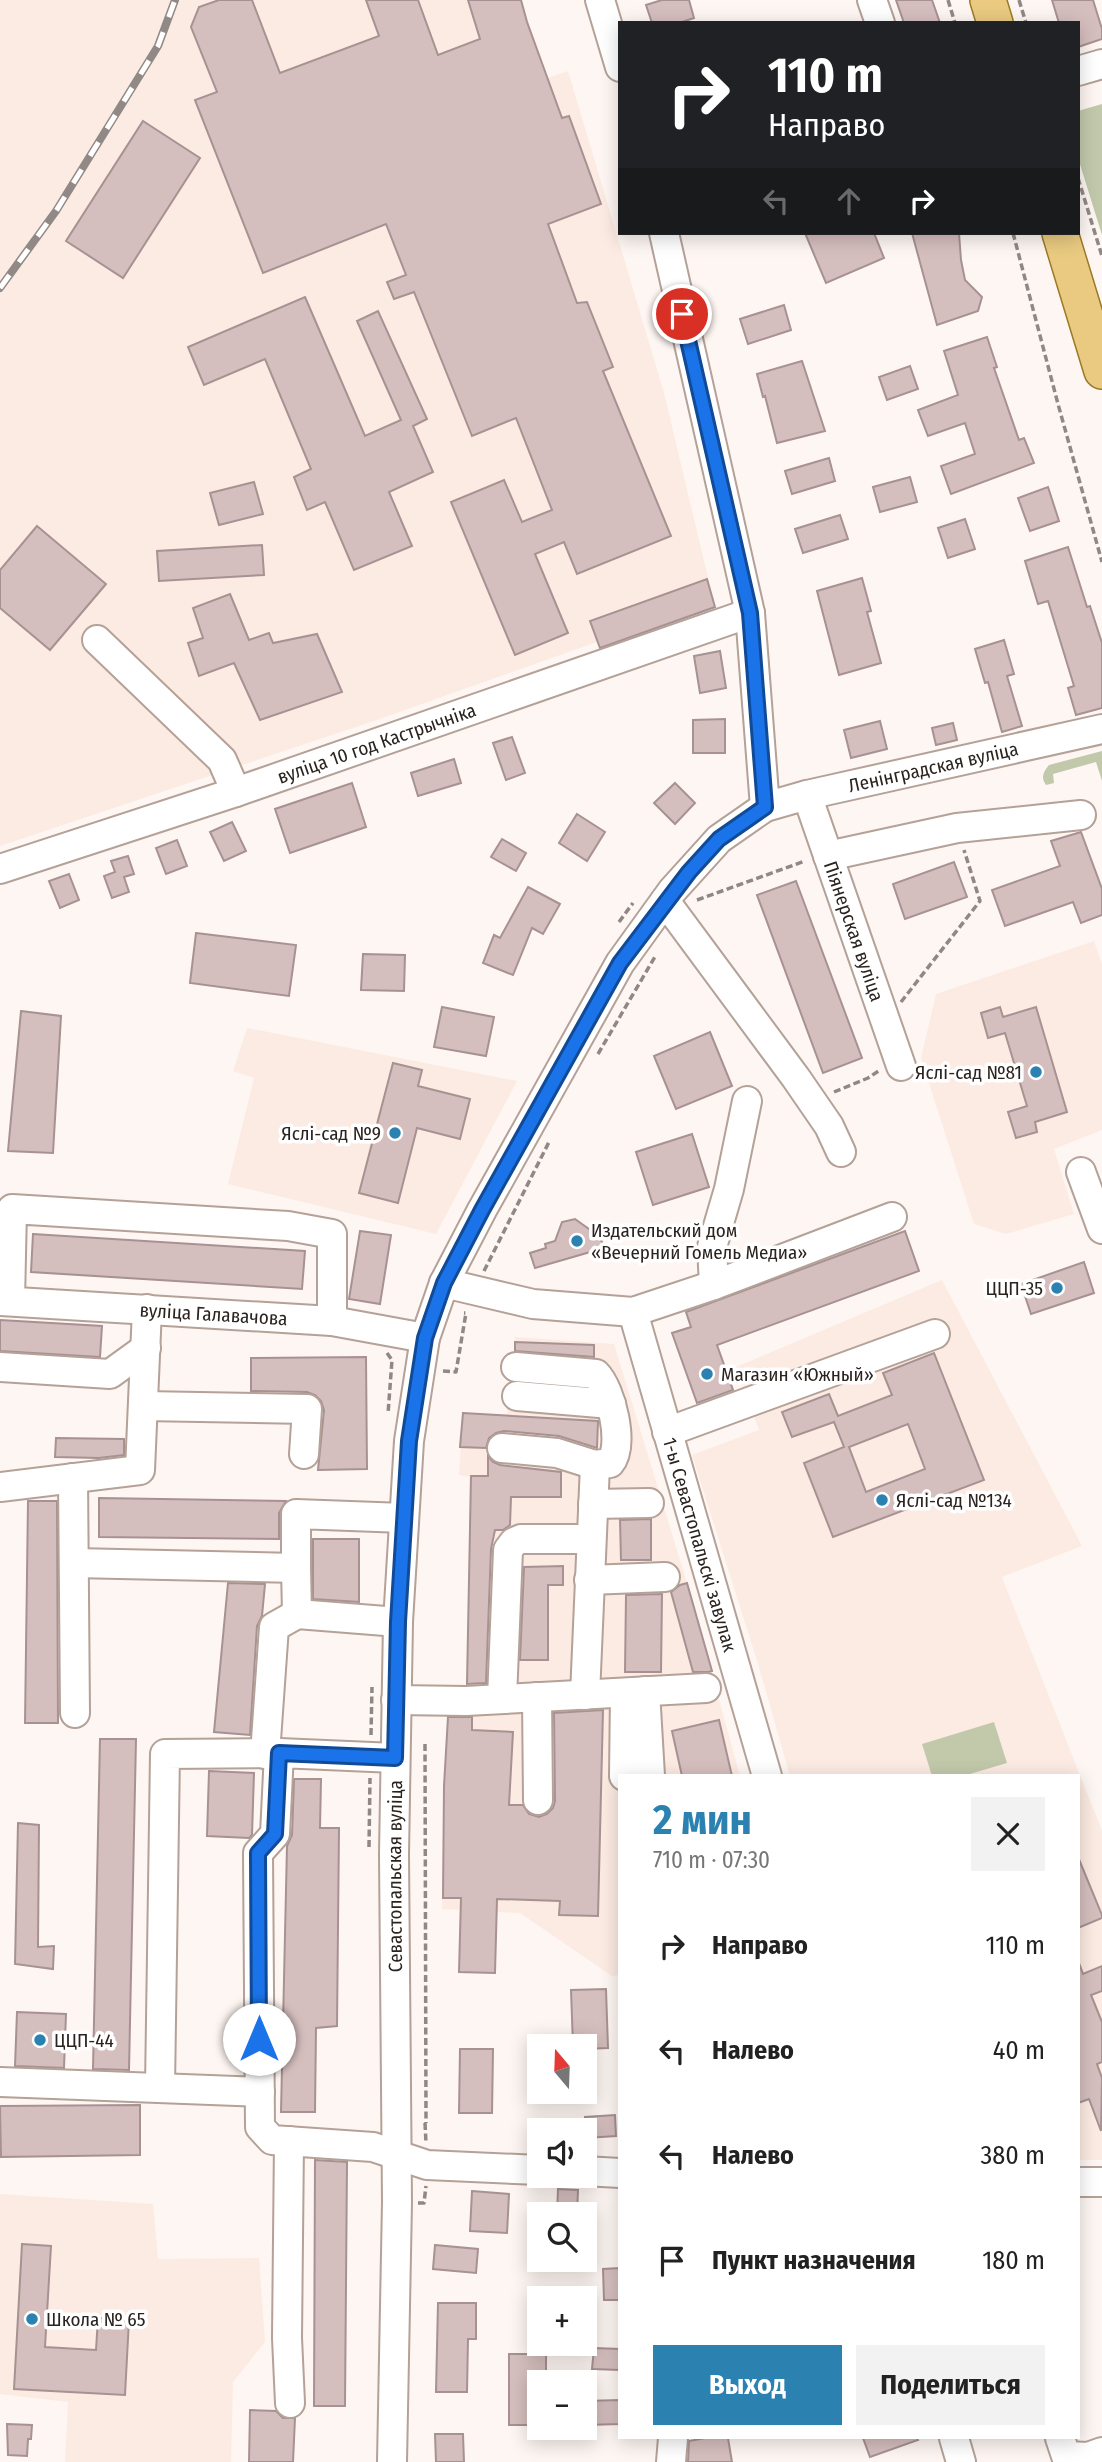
<!DOCTYPE html>
<html lang="ru">
<head>
<meta charset="utf-8">
<style>
	:root { --surface:#fff; --page:#f2f2f2; --text:#222; --muted:#767676; --accent:#2b82b1 }
	body { margin:0; font-family:"Fira Sans Condensed",sans-serif; background:var(--page); color:var(--text); height:100vh; display:flex; flex-direction:column; font-size:26px; white-space:nowrap }
	* { box-sizing:border-box; margin:0 }
	p { font-size:23px; color:var(--muted) }
	.icon { flex:none; width:38px; height:38px; fill:none; stroke:currentColor; stroke-width:2; stroke-linecap:round; stroke-linejoin:round }
	.map { position:relative; flex:1; overflow:hidden }
	.sheet { position:absolute; left:618px; top:1774px; width:462px; height:665px; display:flex; flex-direction:column; background:var(--surface); border-radius:0px; box-shadow:0 4px 18px #0003 }
	.sheet>* { flex:none }
	.banner { position:absolute; left:618px; top:21px; width:462px; height:214px; border-radius:0px; box-shadow:0 4px 18px #0003; background:#202124; color:#fff; overflow:hidden }
	.needle { width:46px; rotate:341deg }
	.buttons { position:absolute; left:527px; top:2034px; display:grid; gap:14px }
	.buttons a { display:grid; place-items:center; width:70px; height:70px; border-radius:0px; background:var(--surface); box-shadow:0 4px 18px #0003; font-size:35px }
	.pin { position:absolute; display:grid; place-items:center; width:60px; height:60px; color:#fff; margin:-30px; border:4px solid #fff; border-radius:50%; box-shadow:0 2px 7px #0007 }
	.me { position:absolute; width:77px; margin:-38px; rotate:0deg; stroke-linejoin:round; filter:drop-shadow(0 0 5px #0008) }
	.turn { display:flex; align-items:center; gap:24px; height:147px; padding:0 35px; font-size:32px }
	.turn .icon { width:91px; height:91px; stroke-width:2.5 }
	.turn b { display:block; font-size:49px; line-height:60px }
	.lanes { display:flex; align-items:center; height:66px; padding:0 35px; background:#0003; justify-content:center; gap:35px; direction:ltr }
	.lanes .off { opacity:.35 }
	.round { display:grid; place-items:center; flex:none; width:74px; height:74px; border-radius:0px; background:var(--page) }
	.overview { display:flex; align-items:center; justify-content:space-between; height:119px; padding:0 35px }
	h1 { font-size:42px; font-weight:700; line-height:52px; color:var(--accent) }
	.primary-button { display:flex; gap:14px; margin-top:auto; padding:14px 35px }
	.primary-button a { flex:1; height:80px; border-radius:0px; background:var(--accent); color:#fff; font-size:28px; font-weight:700; line-height:80px; text-align:center }
	.primary-button a+a { background:var(--page); color:var(--text) }
	ul { padding:0; list-style:none }
	li { display:flex; align-items:center; gap:21px; height:105px; padding:0 35px }
	li div { flex:1 }
	li b { display:block; font-size:26px }
	li em { font-style:normal }
	.map>svg:first-child { display:block }
</style>
</head>
<body>
<div class="map">
<svg width="1102" height="2462" viewBox="0 0 1102 2462">
	<rect width="100%" height="100%" fill="#fef6f2"/>
	<!-- built -->
	<g fill="#fcebe2">
		<path d="M0,0h521l27,78 20,-7 96,322 51,214 -114,43 -4,-8 -223,79 -374,125z"/>
		<path d="M1094,941l8,23v166l-48,19 20,65 -68,20 -32,-10 -53,-166 15,-64z"/>
		<path d="M247,1028l270,53 -81,153 -208,-50 26,-106 -21,-7z"/>
		<path d="M942,1280l140,266 -80,31 100,254v329h-24v-384h-288l-31,-109 -67,-212 67,-25 -23,-63z"/>
		<path d="M515,1337l99,7 73,239 53,193h-120l-1,199 -7,1 -92,-63 -78,-4 2,-123 4,-76 19,-23 3,-210 -11,-2 4,-62 44,2z"/>
		<path d="M0,2194l153,10 5,55 101,-1 6,84 -32,40 -2,80h-166l3,-60 -68,-8z"/>
	</g>
	<!-- green -->
	<g fill="#c2c9ab">
		<path d="M1102,104v131l-24,-77v-47z"/>
		<path d="M1102,751v30l-6,-19 -43,12 1,9 -8,2c-6,-8 -2,-14 3,-20z"/>
		<path d="M994,1722l13,41 -44,13h-31l-10,-32z"/>
	</g>
	<!-- building -->
	<g fill="#d5bebe" stroke="#a79192" stroke-width="2" fill-rule="evenodd">
		<path d="M219,0h33l28,73 99,-37 -13,-36h52l20,55 42,-16 -12,-39h53l6,22 35,96 7,-2 32,88 -53,20 29,79 10,-1 26,65 -10,4 68,165 -94,38 -13,-32 -29,12 33,79 -53,22 -64,-153 53,-22 18,42 30,-12 -36,-92 -44,18 -58,-144 -20,7 -7,-17 19,-7 -20,-51 -123,49 -68,-173 22,-8 -26,-65 8,-20z"/>
		<path d="M662,0h27l5,18 -15,5h-27l-6,-18z"/>
		<path d="M896,0h36l8,23h-36z"/>
		<path d="M1052,0h41l9,29v10l-24,8v-24h-19z"/>
		<path d="M143,121l57,37 -77,120 -57,-37z"/>
		<path d="M805,233h69l10,25 -58,25z"/>
		<path d="M912,233h47l2,27 4,20 17,17 -4,14 -41,14z"/>
		<path d="M305,297l60,139 36,-16 -44,-99 21,-10 49,108 -14,7 20,46 -44,20 23,54 -58,24 -29,-68 -18,8 -13,-33 17,-8 -46,-110 -61,26 -16,-38z"/>
		<path d="M784,305l7,25 -43,14 -8,-25z"/>
		<path d="M987,337l10,30 -3,1 25,72 5,-2 10,25 -83,31 -10,-28 34,-12 -10,-31 -37,13 -10,-26 40,-15 -14,-44z"/>
		<path d="M802,361l23,70 -48,12 -12,-47 -2,1 -6,-23z"/>
		<path d="M910,366l8,23 -31,11 -8,-23z"/>
		<path d="M829,458l6,23 -43,13 -7,-23z"/>
		<path d="M910,477l7,25 -37,10 -7,-25z"/>
		<path d="M254,482l9,32 -44,11 -9,-32z"/>
		<path d="M1048,487l11,34 -29,10 -12,-33z"/>
		<path d="M840,515l8,24 -45,14 -8,-24z"/>
		<path d="M965,519l10,30 -27,9 -10,-30z"/>
		<path d="M37,526l69,58 -56,66 -50,-42v-38z"/>
		<path d="M262,545l2,30 -105,6 -2,-30z"/>
		<path d="M1068,547l19,60 3,-1 12,37v65l-26,7 -8,-27 6,-2 -26,-85 -10,3 -13,-43z"/>
		<path d="M862,578l9,33 -4,1 14,51 -42,12 -22,-84z"/>
		<path d="M707,579l8,28 -115,41 -10,-27z"/>
		<path d="M230,594l19,46 20,-7 4,10 44,-9 25,58 -82,28 -26,-57 -35,13 -11,-33 15,-5 -10,-30z"/>
		<path d="M1004,640l10,34 -7,2 15,50 -20,6 -14,-50 -3,1 -10,-34z"/>
		<path d="M720,651l6,37 -26,5 -6,-37z"/>
		<path d="M725,719v34h-32v-33z"/>
		<path d="M880,721l7,28 -36,9 -7,-28z"/>
		<path d="M953,723l4,17 -21,5 -4,-17z"/>
		<path d="M512,737l13,36 -19,7 -13,-37z"/>
		<path d="M454,759l7,24 -43,13 -7,-23z"/>
		<path d="M352,783l14,44 -76,26 -15,-44z"/>
		<path d="M675,783l20,20 -20,21 -21,-21z"/>
		<path d="M577,814l28,18 -18,29 -28,-18z"/>
		<path d="M232,822l14,29 -22,10 -14,-29z"/>
		<path d="M1081,832l21,57v26l-21,8 -8,-21 -68,24 -13,-36 68,-24 -9,-25z"/>
		<path d="M502,839l24,14 -10,18 -25,-14z"/>
		<path d="M177,840l10,26 -21,8 -10,-26z"/>
		<path d="M128,856l6,18 -10,3 5,15 -17,6 -8,-22 11,-4 -4,-11z"/>
		<path d="M954,862l13,35 -62,22 -12,-35z"/>
		<path d="M69,874l10,26 -19,8 -11,-27z"/>
		<path d="M796,881l66,177 -39,15 -66,-178z"/>
		<path d="M528,887l32,17 -17,30 -11,-6 -19,47 -30,-12 11,-28 6,3z"/>
		<path d="M196,933l100,12 -7,51 -99,-13z"/>
		<path d="M363,954l42,1 -1,36 -43,-1z"/>
		<path d="M442,1007l52,10 -8,39 -52,-9z"/>
		<path d="M1000,1007l3,10 33,-10 31,105 -32,10 2,10 -21,6 -8,-26 19,-6 -22,-73 -17,5 -7,-25z"/>
		<path d="M21,1011l40,5 -8,137 -45,-2z"/>
		<path d="M710,1032l22,54 -56,23 -22,-53z"/>
		<path d="M393,1063l29,7 -4,16 52,13 -10,40 -43,-11 -19,75 -39,-10z"/>
		<path d="M692,1134l17,53 -56,18 -17,-53z"/>
		<path d="M575,1219l25,18 4,11 -69,20 -5,-15 16,-5 -1,-4 10,-3 7,-19z"/>
		<path d="M360,1231l31,4 -11,69 -31,-5z"/>
		<path d="M905,1231l14,40 -202,74 16,45 -36,13 -25,-70 19,-6 -5,-15z"/>
		<path d="M33,1234l272,17 -3,38 -271,-17z"/>
		<path d="M1084,1262l10,31 -63,21 -10,-30z"/>
		<path d="M0,1320l102,6 -2,31 -100,-6z"/>
		<path d="M515,1342l79,3v12l-79,-6z"/>
		<path d="M934,1353l50,127 -151,57 -29,-74 40,-16 -10,-25 -42,15 -10,-25 47,-18 9,22 54,-21 -9,-22zM908,1424l17,45 -59,23 -17,-45z"/>
		<path d="M366,1357l1,112 -49,1 6,-60 -3,-9 -6,-6 -8,-3 -56,-1v-33z"/>
		<path d="M463,1413l135,8 -1,27 -38,-12 -55,-5 -8,2 -7,5 -3,10 -26,-1z"/>
		<path d="M56,1438l68,1v16l-25,3 -44,-1z"/>
		<path d="M488,1456l5,6 7,3 61,7v25h-50l-1,28 -7,5h-8l-4,19 -5,134 -19,1 4,-208h17z"/>
		<path d="M99,1498l187,3 -7,12v26l-180,-2z"/>
		<path d="M28,1501h29l1,222h-33z"/>
		<path d="M651,1519v41h-30l-1,-40z"/>
		<path d="M313,1539h46v63l-46,-3z"/>
		<path d="M563,1566v19h-15v75h-28l4,-93z"/>
		<path d="M228,1583l37,1 -3,32 -5,10 -7,109 -36,-3z"/>
		<path d="M687,1583l25,88 -4,1h-15l-22,-80 9,-7z"/>
		<path d="M662,1594l-1,78h-36l1,-77z"/>
		<path d="M603,1710l-5,206 -39,-1 1,-14 -63,-2 -2,74 -36,-1 2,-74h-18l1,-112 4,-69h24v13l41,2 -4,73h14l6,9 10,3 8,-3 6,-6 2,-7 -1,-88z"/>
		<path d="M719,1720l13,56h-50l-10,-45z"/>
		<path d="M100,1739h36l-7,331 -36,-1z"/>
		<path d="M209,1771l45,2 -2,62 -3,3 -42,-2z"/>
		<path d="M294,1779h27l-1,49h19l-2,198 -21,2 -1,84h-34l6,-266 5,-11z"/>
		<path d="M18,1823l21,2 -1,122 16,-1 -1,23 -38,-5z"/>
		<path d="M1078,1857l24,58v3l-24,10z"/>
		<path d="M1079,1963l4,11 19,-8v25l-11,4 11,27v40l-5,2 5,14 -1,53 -12,-32 -11,4z"/>
		<path d="M606,1989l2,59 -24,1v-3h-11l-2,-56z"/>
		<path d="M17,2012l49,2 -2,54 -49,-2z"/>
		<path d="M460,2049h33l-1,64h-33z"/>
		<path d="M140,2105v50l-139,2 -1,-51z"/>
		<path d="M615,2115l1,21 -30,2 -1,-21z"/>
		<path d="M315,2160l32,2 -2,244h-31z"/>
		<path d="M558,2189l20,1 -1,24h-20z"/>
		<path d="M472,2191l37,3 -2,39 -37,-2z"/>
		<path d="M22,2244l29,2 -6,101 51,3 2,-32 31,2 -4,75 -111,-6z"/>
		<path d="M435,2245l43,4 -2,24 -43,-4z"/>
		<path d="M620,2268v32h-16l-1,-31z"/>
		<path d="M438,2303h38v36h-8l-1,53h-31z"/>
		<path d="M594,2348l26,1v21l-28,-1z"/>
		<path d="M509,2354h37v28h-7v43h-30z"/>
		<path d="M620,2400v24l-34,1 -1,-24z"/>
		<path d="M250,2410l26,1 7,7h12l-2,44h-44z"/>
		<path d="M7,2424l25,1 -1,14h-3l-1,17 -19,-1z"/>
		<path d="M435,2434h28l1,28h-28z"/>
		<path d="M705,2438h23l4,24h-44l1,-21z"/>
		<path d="M863,2438h54l1,2 -48,17z"/>
	</g>
	<g fill="none" stroke-linecap="round" stroke-linejoin="round">
		<!-- minor casing -->
		<g stroke="#b4a197" stroke-width="32">
			<g id="minor">
				<path d="M600,0l20,67"/>
				<path d="M872,0l8,23"/>
				<path d="M1078,71l24,-7"/>
				<path d="M664,233l86,380 15,194"/>
				<path d="M97,640l125,120 14,32"/>
				<path id="s1" d="M807,795l94,271"/>
				<path d="M828,856l129,-28 124,-13"/>
				<path id="s2" d="M0,869l236,-77 514,-179"/>
				<path d="M665,901l131,177 33,48 12,26"/>
				<path d="M1081,1172l21,57"/>
				<path d="M444,1283l89,21 100,8 81,-27 178,-68"/>
				<path d="M714,1285l-2,-38 17,-58 18,-88"/>
				<path id="s3" d="M0,1301l332,20 93,17"/>
				<path d="M10,1301l2,-92 276,17 44,8v87"/>
				<path id="s4" d="M633,1312l134,464"/>
				<path d="M0,1367l110,7 36,-26"/>
				<path d="M516,1367l80,7c15,15 29,71 14,89l-15,2 -10,230"/>
				<path d="M517,1396l94,8"/>
				<path d="M143,1406l164,3 -3,45"/>
				<path d="M667,1432l268,-98"/>
				<path d="M502,1448l55,5 38,12"/>
				<path d="M73,1478l2,235"/>
				<path d="M0,1487l140,-17 7,-161"/>
				<path d="M593,1504l56,-1"/>
				<path d="M74,1563l222,5v-54l108,4"/>
				<path d="M296,1568l1,46 101,8"/>
				<path d="M589,1580l76,-3"/>
				<path d="M645,1691l5,85"/>
				<path d="M537,1697l1,103"/>
				<path d="M502,1699l6,-149 6,-8 7,-3h70"/>
				<path d="M396,1700l70,1 240,-13"/>
				<path d="M265,1754l9,-127 23,-13"/>
				<path d="M395,1758l-116,-5 -4,81 -17,19 2,274 12,13 101,7 54,18 112,5"/>
				<path d="M624,1776l1,-83"/>
				<path d="M0,2082l260,10"/>
				<path d="M160,2087l5,-333 114,-1"/>
				<path d="M289,2141l-2,197 3,65"/>
				<path d="M584,2171l36,2"/>
				<path d="M1078,2182h24"/>
				<path d="M954,2438l7,24"/>
				<path d="M1060,2438l6,18 22,1 14,-5"/>
				<path id="s5" d="M392,2462l5,-260 -3,-348 4,-232 11,-181 16,-103 19,-55 38,-73 138,-247 52,-72 47,-52 46,-32 42,-12 295,-66"/>
				<path d="M671,2462l2,-24"/>
			</g>
		</g>
		<!-- major casing -->
		<g stroke="#9c7927" stroke-width="38">
			<g id="major">
				<path d="M988,0l7,23"/>
				<path d="M1060,233l42,138"/>
			</g>
		</g>
		<!-- path -->
		<g stroke="#908884" stroke-width="3.5" stroke-dasharray="7 3.5" stroke-linecap="butt">
			<path d="M948,0l7,23"/>
			<path d="M1019,0l7,23"/>
			<path d="M1078,178l24,78"/>
			<path d="M1013,233l45,171 44,158"/>
			<path d="M697,900l108,-39"/>
			<path d="M619,922l14,-19"/>
			<path d="M901,1002l79,-101 -16,-51"/>
			<path d="M598,1054l58,-99"/>
			<path d="M834,1092l34,-14 12,-8"/>
			<path d="M484,1271l66,-131"/>
			<path d="M387,1353l5,7 -4,54"/>
			<path d="M443,1371l13,1 10,-59h-2"/>
			<path d="M371,1735l1,-48"/>
			<path d="M425,1744l1,379"/>
			<path d="M369,1847l1,-69"/>
			<path d="M425,2123l1,20"/>
			<path d="M418,2203h6l2,-17"/>
		</g>
		<!-- minor -->
		<use href="#minor" stroke="#fff" stroke-width="28"/>
		<!-- major -->
		<use href="#major" stroke="#e9ca80" stroke-width="35"/>
		<!-- rail casing -->
		<g stroke="#918985" stroke-width="8">
			<path id="rail" d="M0,288l56,-77 102,-165 17,-46"/>
		</g>
		<!-- rail -->
		<use href="#rail" stroke="#fff" stroke-width="5" stroke-dasharray="16" stroke-linecap="butt"/>
	</g>
	<g fill="none" stroke-linecap="round" stroke-linejoin="round">
		<!-- route casing -->
		<g stroke="#114b97" stroke-width="18">
			<path id="route" d="M259,2039l-1,-186 17,-19 4,-81 116,5 3,-136 11,-181 16,-103 19,-55 38,-73 138,-247 69,-91 30,-33 46,-32 -15,-194 -68,-299"/>
		</g>
		<!-- route -->
		<use href="#route" stroke="#1a73e8" stroke-width="12"/>
	</g>
	<!-- markers -->
	<g fill="#2b82b1" stroke="#fff" stroke-width="2.5">
		<circle cx="1036" cy="1072" r="7"/>
		<circle cx="395" cy="1133" r="7"/>
		<circle cx="577" cy="1241" r="7"/>
		<circle cx="1057" cy="1288" r="7"/>
		<circle cx="707" cy="1374" r="7"/>
		<circle cx="882" cy="1500" r="7"/>
		<circle cx="40" cy="2040" r="7"/>
		<circle cx="32" cy="2319" r="7"/>
	</g>
	<g text-anchor="middle" stroke-width="7" stroke-linejoin="round" paint-order="stroke">
		<!-- street labels -->
		<g font-size="19" fill="#2a231f" stroke="#fff">
			<text dy="7" stroke="none"><textPath href="#s2" startOffset="397">вуліца 10 год Кастрычніка</textPath></text>
			<text dy="7" stroke="none"><textPath href="#s5" startOffset="1937">Ленінградская вуліца</textPath></text>
			<text dy="7" stroke="none"><textPath href="#s1" startOffset="144">Піянерская вуліца</textPath></text>
			<text dy="7" stroke="none"><textPath href="#s3" startOffset="214">вуліца Галавачова</textPath></text>
			<text dy="7" stroke="none"><textPath href="#s4" startOffset="242">1-ы Севастопальскі завулак</textPath></text>
			<text dy="7" stroke="none"><textPath href="#s5" startOffset="586">Севастопальская вуліца</textPath></text>
		</g>
		<!-- poi labels -->
		<g font-size="19" fill="#2a231f" stroke="#fff" text-anchor="start">
			<text x="1022" y="1079" text-anchor="end">Яслі-сад №81</text>
			<text x="381" y="1140" text-anchor="end">Яслі-сад №9</text>
			<text x="591" y="1237">Издательский дом<tspan x="591" dy="22">«Вечерний Гомель Медиа»</tspan></text>
			<text x="1043" y="1295" text-anchor="end">ЦЦП-35</text>
			<text x="721" y="1381">Магазин «Южный»</text>
			<text x="896" y="1507">Яслі-сад №134</text>
			<text x="54" y="2047">ЦЦП-44</text>
			<text x="46" y="2326">Школа № 65</text>
		</g>
	</g>
</svg>
<div class="buttons">
<a><svg class="needle" viewBox="-14 -14 28 28"><path d="M0-13l5 13h-10z" fill="#e53935"/><path d="M0 13l5-13h-10z" fill="#767676"/></svg></a>
<a><svg class="icon" aria-label="sound" viewBox="0 0 24 24"><path d="M4 9h4l5-4v14l-5-4H4zM17 9q2 3 0 6"/></svg></a>
<a><svg class="icon" aria-label="search" viewBox="0 0 24 24"><circle cx="10" cy="10" r="6"/><path d="M15 15l6 6"/></svg></a>
<a>+</a>
<a>−</a>
</div>
<div class="pin" style="left:682px;top:314px;background:#d93025"><svg class="icon" aria-label="arrive" viewBox="0 0 24 24"><path d="M6 21V4h12l-3 4 3 4H6"/></svg></div>
<svg class="me" style="left:259px;top:2039px" viewBox="-20 -20 40 40"><circle r="19" fill="#fff"/><path d="M0-13L10 11 0 6-10 11z" fill="#1a73e8"/></svg>
<div class="banner">
<div class="turn"><svg class="icon" aria-label="right" viewBox="0 0 24 24"><path d="M7 20v-9h11M14 6l5 5-5 5"/></svg><div><b>110 m</b>Направо</div></div>
<div class="lanes"><svg class="icon off" aria-label="left" viewBox="0 0 24 24"><path d="M17 20v-9H6M10 6l-5 5 5 5"/></svg><svg class="icon off" aria-label="ahead" viewBox="0 0 24 24"><path d="M12 20V5M6 11l6-6 6 6"/></svg><svg class="icon" aria-label="right" viewBox="0 0 24 24"><path d="M7 20v-9h11M14 6l5 5-5 5"/></svg></div>
</div>
<section class="sheet">
<div class="overview"><div><h1>2 мин</h1><p>710 m · 07:30</p></div><a class="round"><svg class="icon" aria-label="close" viewBox="0 0 24 24"><path d="M6 6l12 12M18 6L6 18"/></svg></a></div>
<ul>
<li><svg class="icon" aria-label="right" viewBox="0 0 24 24"><path d="M7 20v-9h11M14 6l5 5-5 5"/></svg><div><b>Направо</b></div><em>110 m</em></li>
<li><svg class="icon" aria-label="left" viewBox="0 0 24 24"><path d="M17 20v-9H6M10 6l-5 5 5 5"/></svg><div><b>Налево</b></div><em>40 m</em></li>
<li><svg class="icon" aria-label="left" viewBox="0 0 24 24"><path d="M17 20v-9H6M10 6l-5 5 5 5"/></svg><div><b>Налево</b></div><em>380 m</em></li>
<li><svg class="icon" aria-label="arrive" viewBox="0 0 24 24"><path d="M6 21V4h12l-3 4 3 4H6"/></svg><div><b>Пункт назначения</b></div><em>180 m</em></li>
</ul>
<div class="primary-button"><a>Выход</a><a>Поделиться</a></div>
</section>
</div>
</body>
</html>
